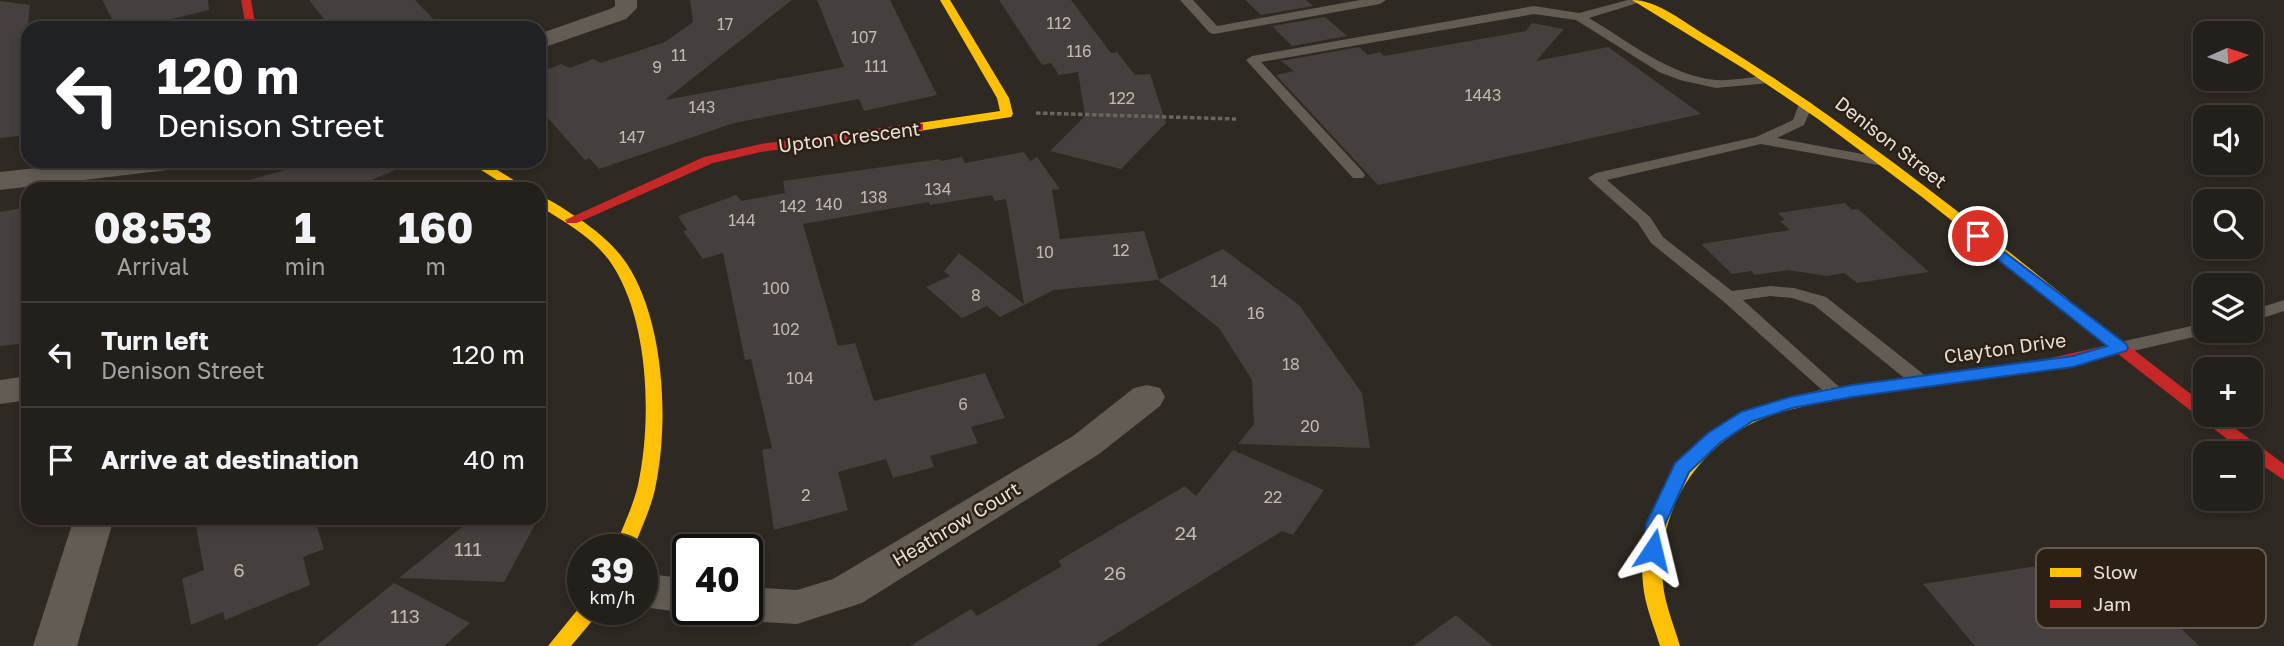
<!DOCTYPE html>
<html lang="en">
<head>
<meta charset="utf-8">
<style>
	:root { --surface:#231f1a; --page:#2b2723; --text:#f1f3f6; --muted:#a3a2a2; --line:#403d39 }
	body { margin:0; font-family:"Golos Text",sans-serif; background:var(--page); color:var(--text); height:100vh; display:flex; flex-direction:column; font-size:26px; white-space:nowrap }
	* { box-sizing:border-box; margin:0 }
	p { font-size:23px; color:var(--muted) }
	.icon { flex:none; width:38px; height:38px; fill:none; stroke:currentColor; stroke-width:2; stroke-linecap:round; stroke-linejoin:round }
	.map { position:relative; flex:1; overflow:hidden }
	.details { position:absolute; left:21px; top:182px; width:525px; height:343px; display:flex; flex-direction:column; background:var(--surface); border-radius:21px; box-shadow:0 4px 10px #0003,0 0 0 2px var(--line) }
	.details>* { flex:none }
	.top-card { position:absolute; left:21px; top:21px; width:525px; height:147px; border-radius:21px; box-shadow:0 4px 10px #0003,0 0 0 2px var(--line); background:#202124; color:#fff; overflow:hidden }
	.needle { width:46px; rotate:87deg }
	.buttons { position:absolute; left:2193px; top:21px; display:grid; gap:14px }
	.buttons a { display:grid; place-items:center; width:70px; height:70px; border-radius:14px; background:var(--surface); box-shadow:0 4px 10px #0003,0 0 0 2px var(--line); font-size:35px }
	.speed { position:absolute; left:567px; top:534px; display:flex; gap:14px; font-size:35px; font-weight:700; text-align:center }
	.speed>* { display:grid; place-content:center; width:91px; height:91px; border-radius:50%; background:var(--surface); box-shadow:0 4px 10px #0003,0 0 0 2px var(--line); line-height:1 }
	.speed small { font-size:18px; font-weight:400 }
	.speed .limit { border:4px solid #111; border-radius:10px; background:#fff; color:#111 }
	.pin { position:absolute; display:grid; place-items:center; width:60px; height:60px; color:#fff; margin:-30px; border:4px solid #fff; border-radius:50%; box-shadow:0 2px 7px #0007 }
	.me { position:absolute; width:77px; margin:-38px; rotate:10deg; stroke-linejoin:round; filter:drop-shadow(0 0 5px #0008) }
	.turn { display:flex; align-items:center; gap:24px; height:147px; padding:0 21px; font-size:32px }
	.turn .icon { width:91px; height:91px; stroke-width:2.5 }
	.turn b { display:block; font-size:49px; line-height:60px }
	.eta { display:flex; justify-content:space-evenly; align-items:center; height:119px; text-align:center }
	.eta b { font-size:42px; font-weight:700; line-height:49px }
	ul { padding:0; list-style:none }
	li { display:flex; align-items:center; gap:21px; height:105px; padding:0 21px; border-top:2px solid var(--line) }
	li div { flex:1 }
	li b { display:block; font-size:26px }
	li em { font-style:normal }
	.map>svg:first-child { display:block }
</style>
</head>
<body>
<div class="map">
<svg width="2284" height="646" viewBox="0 0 2284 646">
	<rect width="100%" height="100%" fill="#2f2923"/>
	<!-- building -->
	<g fill="#453f3d">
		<path d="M102,0h106l1,10 -50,12 3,6h-45z"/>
		<path d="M309,0h106l27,28h-111z"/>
		<path d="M690,0h102l-127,100 179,-33 -27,-67h73l47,95 -73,16 -5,-12 -125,24 -135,46 -10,-11 -4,2 -46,-52v-35l22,-9 9,4 23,-9 8,4 64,-21 28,-20z"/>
		<path d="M999,0h72l40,53 6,-1 18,23 15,-1 16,49 -45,46 -71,-18 35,-35 -7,-44 -19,3 -8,-12 -9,2z"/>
		<path d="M1245,0h61l7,6 -52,9z"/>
		<path d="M0,1l30,4 -9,81 7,-1v50l-28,3z"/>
		<path d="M1325,17l22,19 -55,10 -20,-20z"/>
		<path d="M1532,23l32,6 -28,32 72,-14 93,67 -323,71 -102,-110 18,-4 -13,-10 78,-14 9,8 12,-3 4,4 142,-25z"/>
		<path d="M1024,152l6,9 7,-4 23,32 -8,1 8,49 84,-8 15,49 -105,10 -54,27 -13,-11 -25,12 -36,-31 24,-11 -6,-5 15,-18 65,51 -18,-105 -11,2 -3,-6 -62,10 -1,-3 -126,22 35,122 17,-3 19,58 111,-28 20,45 -34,9 7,16 -48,13 4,11 -41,11 -7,-19 -48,13 10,38 -74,20 -12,-80 10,-2 -21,-89 -6,1 -22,-107 -20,6 -20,-28 4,-1 -9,-14 58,-21 5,6 44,-8 -2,-12 157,-22 1,2 21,-4 3,6z"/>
		<path d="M316,161h100l-65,28h-104l-1,-8z"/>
		<path d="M1845,203l7,7 6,-1 71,63 -72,11 -13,-10 -17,3 -39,-6 -33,5 -4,-4 -19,3 -31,-30 89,-14 -10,-9 5,-1 -7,-7z"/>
		<path d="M28,207v136l-28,3v-134z"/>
		<path d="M1223,249l76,56 63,88 8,55 -132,-4 16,-20 -2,-44 -33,-52 -61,-48z"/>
		<path d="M1233,450l91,40 -31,45 -11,-4 -186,115h-186l61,-37 6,7 85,-50 -4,-5 127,-75 11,10z"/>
		<path d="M202,518h112l10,31 -21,8 7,28 -85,35 -2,-8 -32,13 -9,-46 22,-9 -8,-44 7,-3z"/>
		<path d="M493,522l43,1 -32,59 -105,-4 68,-55z"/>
		<path d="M2107,555l92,91h-224l-52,-62z"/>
		<path d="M394,583l76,40 -26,23h-128z"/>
		<path d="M1456,615l37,31h-80z"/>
	</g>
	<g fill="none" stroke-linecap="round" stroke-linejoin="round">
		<!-- path -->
		<path stroke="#6a655e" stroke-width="3.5" stroke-dasharray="4.5 2.5" stroke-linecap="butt" d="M1036,113l200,6"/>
		<!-- lane -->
		<g fill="#625c53" fill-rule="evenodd">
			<path d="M1180,0h13l24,26 143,-26h26l-6,4 -166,30 -4,-1z"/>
			<path d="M1628,0l16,1 -55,17c39,23 80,57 126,62 17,1 37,-3 54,-5l7,4 -7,4 -53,5 -36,-8 -21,-8 -83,-52 -42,-6 -273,48 102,110 2,3 -2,3h-10l-107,-118 6,-4 282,-50 45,7z"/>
			<path d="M1806,100l7,4 -9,21 -27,13 101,19 5,1 2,3 -2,3 -5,1 -117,-21 -154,36 43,37 13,20 69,54 38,-5 24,2 32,9 101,80 2,4 -2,4h-14l-99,-80 -22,-7 -22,-2 -27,4 104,94 -2,4h-14l-108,-97 -72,-58 -13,-20 -50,-45 8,-5 160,-36 37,-17 6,-16z"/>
			<path d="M2284,300v11l-34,11v-11z"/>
			<path d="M2205,323v8h8l-2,2 -91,21 -9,-6 9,-6z"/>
		</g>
		<!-- street -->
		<g fill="#625c53" fill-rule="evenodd">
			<path d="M615,0h22v8l-11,11 -87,30v-15l71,-25 5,-3z"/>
			<path d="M101,161h89l-4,6 -10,2 -176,21v-18z"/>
			<path d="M28,376v24l-28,4v-24z"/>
			<path d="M1147,385l13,3 5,9 -5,9 -61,48 -237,149 -65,21 -50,-3 -15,-5 -4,-7h19v-22l50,3 36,-11 240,-143 61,-48z"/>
			<path d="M74,518h40l-37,128h-44z"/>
			<path d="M642,573l46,6v30h12l-12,4 -46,-6z"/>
		</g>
		<!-- slow -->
		<g fill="#ffc107" fill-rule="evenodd">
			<path d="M940,0h10l59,98 4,16 -2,3 -92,14 -6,-4 6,-4 81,-12 -3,-13z"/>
			<path d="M1632,0c26,0 53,23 75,36 128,77 245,170 361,263l3,3 -3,3h-10l-136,-108 -104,-78 -72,-49z"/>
			<path d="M467,161h16l45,28h-17z"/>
			<path d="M539,196c14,4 29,16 42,24 17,12 34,26 46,44 37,57 42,155 29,220 -4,23 -15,44 -23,66h-19c8,-22 19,-43 24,-65 14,-64 11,-163 -25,-219 -17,-27 -48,-44 -74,-60z"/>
			<path d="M1832,388l6,2 2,4 -2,4c-28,8 -56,11 -83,24 -61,29 -100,93 -92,162 2,21 11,41 17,62h-20c-6,-20 -15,-40 -17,-62 -3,-28 3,-57 14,-83 35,-76 98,-98 175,-113z"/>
			<path d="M583,603v6h17l-3,6 -26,31h-23z"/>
		</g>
		<!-- jam -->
		<g fill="#c62828" fill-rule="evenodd">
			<path d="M241,0h10l4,23 6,5 -15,-2z"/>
			<path d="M919,123l4,1v6l-162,22 -48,11 -136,60h-10l-2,-3 139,-63 57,-13z"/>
			<path d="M2063,297l5,2 137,106v10h12l67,49v16l-34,-23v-4h-5l-127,-99 -89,19 -197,27 -8,-6 8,-6 197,-25 79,-18 -50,-40 -3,-3 3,-3z"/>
		</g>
	</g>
	<!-- route -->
	<path fill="#1a73e8" stroke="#114b97" stroke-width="2" d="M1978,232l148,112 2,4 -2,3 -53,16 -221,30 -60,11 -39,13 -32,21 -32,30 -24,52 -5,31 -7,2 -6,-2 -3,-5 2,-26 29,-61 33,-30 33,-21 49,-15 62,-12 221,-29 34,-10 -134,-106 -2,-4z"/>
	<g text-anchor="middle" stroke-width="5" stroke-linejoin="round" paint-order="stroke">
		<!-- number labels -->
		<g font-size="16" fill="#c0b8b2">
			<text x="1059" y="29">112</text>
			<text x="725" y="30">17</text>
			<text x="864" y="43">107</text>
			<text x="1079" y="57">116</text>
			<text x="679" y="61">11</text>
			<text x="876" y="72">111</text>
			<text x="657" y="73">9</text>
			<text x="1483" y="101">1443</text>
			<text x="1122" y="104">122</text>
			<text x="702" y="113">143</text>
			<text x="632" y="143">147</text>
			<text x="938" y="195">134</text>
			<text x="874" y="203">138</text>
			<text x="829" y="210">140</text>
			<text x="793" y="212">142</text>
			<text x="742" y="226">144</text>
			<text x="1121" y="256">12</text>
			<text x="1045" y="258">10</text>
			<text x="1219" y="287">14</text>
			<text x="776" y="294">100</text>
			<text x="976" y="301">8</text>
			<text x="1256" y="319">16</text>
			<text x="786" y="335">102</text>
			<text x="1291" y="370">18</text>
			<text x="800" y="384">104</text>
			<text x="963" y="410">6</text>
			<text x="1310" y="432">20</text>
			<text x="806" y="501">2</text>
			<text x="1273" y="503">22</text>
		</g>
		<!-- street labels -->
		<g font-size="19" fill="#e9e1d9" stroke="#2b2013">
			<text transform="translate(849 137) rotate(-7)" y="7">Upton Crescent</text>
			<text transform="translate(1891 142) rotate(38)" y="7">Denison Street</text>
			<text transform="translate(2005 348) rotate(-8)" y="7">Clayton Drive</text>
			<text transform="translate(956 524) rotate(-31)" y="7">Heathrow Court</text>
		</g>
		<!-- near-number labels -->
		<g font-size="19" fill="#c0b8b2">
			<text x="1186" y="540">24</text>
			<text x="468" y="556">111</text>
			<text x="239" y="577">6</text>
			<text x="1115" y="580">26</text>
			<text x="405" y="623">113</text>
		</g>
	</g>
	<!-- legend -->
	<rect x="2036" y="548" width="230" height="80" rx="10" fill="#2b2013" stroke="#645a4e" stroke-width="2"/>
	<rect x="2050" y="568" width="31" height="9" fill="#ffc107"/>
	<rect x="2050" y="600" width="31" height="8" fill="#c62828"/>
	<g font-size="19" fill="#e9e1d9">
		<text x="2093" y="579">Slow</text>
		<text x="2093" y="611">Jam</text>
	</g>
</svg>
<div class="buttons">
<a><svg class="needle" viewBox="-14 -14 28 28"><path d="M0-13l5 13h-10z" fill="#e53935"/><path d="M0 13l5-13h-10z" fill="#a3a2a2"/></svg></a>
<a><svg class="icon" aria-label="sound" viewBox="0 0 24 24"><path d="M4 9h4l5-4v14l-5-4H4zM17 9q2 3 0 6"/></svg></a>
<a><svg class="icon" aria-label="search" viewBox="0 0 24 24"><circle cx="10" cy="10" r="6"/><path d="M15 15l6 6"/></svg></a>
<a><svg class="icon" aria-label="layers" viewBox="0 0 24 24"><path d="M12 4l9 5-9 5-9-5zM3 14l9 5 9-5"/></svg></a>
<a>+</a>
<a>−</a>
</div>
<div class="speed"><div>39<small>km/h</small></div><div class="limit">40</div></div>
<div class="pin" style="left:1978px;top:236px;background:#d93025"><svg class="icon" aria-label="arrive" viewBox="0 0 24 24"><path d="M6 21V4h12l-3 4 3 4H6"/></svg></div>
<svg class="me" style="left:1653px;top:550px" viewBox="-20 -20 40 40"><path d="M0-17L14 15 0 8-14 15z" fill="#1a73e8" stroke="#fff" stroke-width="4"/></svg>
<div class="top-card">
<div class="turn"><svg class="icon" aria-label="left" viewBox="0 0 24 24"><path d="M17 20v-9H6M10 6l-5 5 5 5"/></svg><div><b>120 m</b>Denison Street</div></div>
</div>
<section class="details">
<div class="eta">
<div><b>08:53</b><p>Arrival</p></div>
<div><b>1</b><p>min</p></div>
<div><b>160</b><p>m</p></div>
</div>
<ul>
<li><svg class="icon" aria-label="left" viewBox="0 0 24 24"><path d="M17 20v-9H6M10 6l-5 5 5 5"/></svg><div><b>Turn left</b><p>Denison Street</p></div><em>120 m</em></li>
<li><svg class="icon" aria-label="arrive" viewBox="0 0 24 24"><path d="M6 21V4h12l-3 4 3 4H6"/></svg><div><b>Arrive at destination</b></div><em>40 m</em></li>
</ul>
</section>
</div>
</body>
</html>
